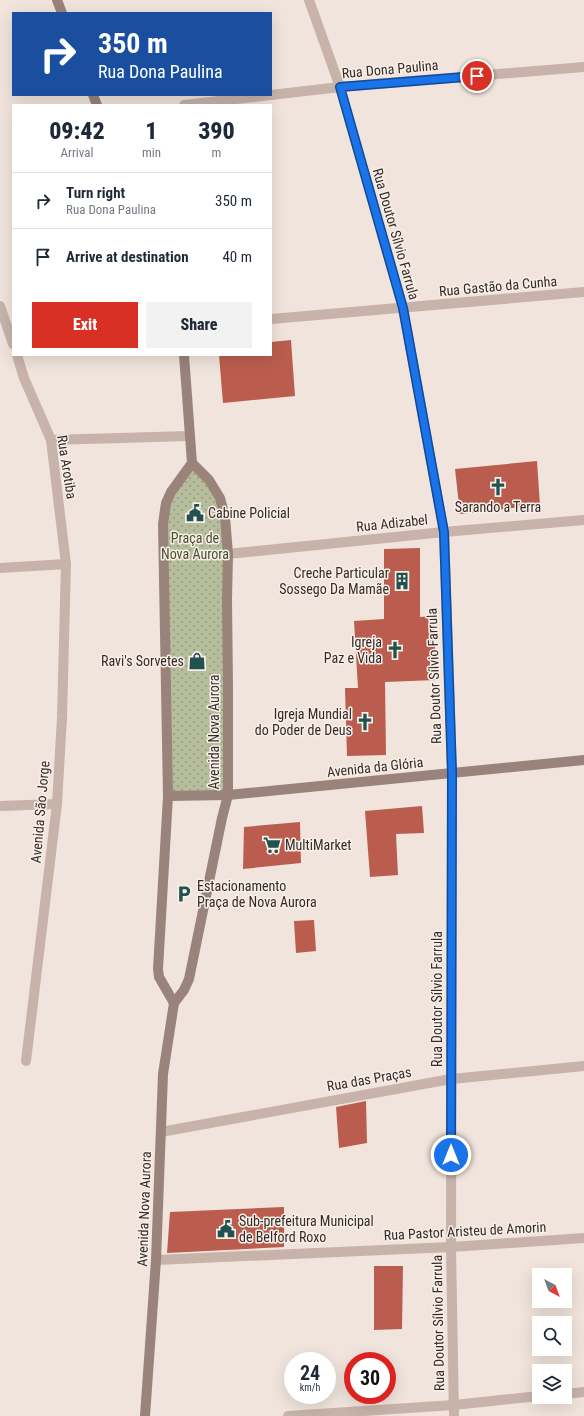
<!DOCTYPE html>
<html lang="en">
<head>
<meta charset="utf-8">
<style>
	:root { --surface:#fff; --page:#f2f2f3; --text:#1f2937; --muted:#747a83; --line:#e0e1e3; --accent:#d93025 }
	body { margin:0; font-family:"Roboto Condensed",sans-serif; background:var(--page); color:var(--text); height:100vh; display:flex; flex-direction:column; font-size:15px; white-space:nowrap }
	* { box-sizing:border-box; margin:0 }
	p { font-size:13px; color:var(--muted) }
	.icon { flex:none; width:22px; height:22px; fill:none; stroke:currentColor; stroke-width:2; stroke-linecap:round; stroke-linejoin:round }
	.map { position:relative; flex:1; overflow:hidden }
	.details { position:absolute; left:12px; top:104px; width:260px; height:252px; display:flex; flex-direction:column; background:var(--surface); border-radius:0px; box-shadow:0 4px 16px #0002 }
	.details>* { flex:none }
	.banner { position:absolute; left:12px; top:12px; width:260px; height:84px; border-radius:0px; box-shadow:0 4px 16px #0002; background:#1a4fa0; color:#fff; overflow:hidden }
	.needle { width:26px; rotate:139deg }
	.controls { position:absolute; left:532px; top:1268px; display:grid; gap:8px }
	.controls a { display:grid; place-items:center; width:40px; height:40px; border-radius:0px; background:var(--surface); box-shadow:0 4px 16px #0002; font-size:20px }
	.speed { position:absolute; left:284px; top:1352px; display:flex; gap:8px; font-size:20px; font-weight:700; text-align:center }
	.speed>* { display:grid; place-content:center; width:52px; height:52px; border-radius:50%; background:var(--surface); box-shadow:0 4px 16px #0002; line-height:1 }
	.speed small { font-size:10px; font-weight:400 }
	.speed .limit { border:6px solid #d22; background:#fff; color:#111 }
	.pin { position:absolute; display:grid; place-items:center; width:34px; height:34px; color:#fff; margin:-17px; border:2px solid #fff; border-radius:50%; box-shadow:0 1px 4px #0007 }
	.me { position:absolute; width:44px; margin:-22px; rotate:0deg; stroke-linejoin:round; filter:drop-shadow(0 0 3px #0008) }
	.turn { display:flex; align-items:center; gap:14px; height:84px; padding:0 20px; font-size:18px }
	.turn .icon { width:52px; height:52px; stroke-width:2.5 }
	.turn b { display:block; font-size:28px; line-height:34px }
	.eta { display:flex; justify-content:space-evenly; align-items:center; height:68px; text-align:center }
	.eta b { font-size:24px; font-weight:800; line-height:28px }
	.action { display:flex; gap:8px; margin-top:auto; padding:8px 20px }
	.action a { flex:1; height:46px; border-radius:0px; background:var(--accent); color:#fff; font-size:16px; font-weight:800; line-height:46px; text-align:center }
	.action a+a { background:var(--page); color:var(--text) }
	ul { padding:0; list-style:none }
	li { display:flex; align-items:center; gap:12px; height:56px; padding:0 20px; border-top:1px solid var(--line) }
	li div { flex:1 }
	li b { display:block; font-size:15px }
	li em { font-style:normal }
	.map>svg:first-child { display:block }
</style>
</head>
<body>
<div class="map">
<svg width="584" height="1416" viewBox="0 0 584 1416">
	<defs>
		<pattern id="park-dots" width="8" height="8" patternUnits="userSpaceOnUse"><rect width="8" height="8" fill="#b6bd9d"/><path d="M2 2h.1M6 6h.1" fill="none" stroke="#959a80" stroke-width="1.8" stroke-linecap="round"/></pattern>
	</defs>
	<rect width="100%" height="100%" fill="#f0e4dc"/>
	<!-- park -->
	<path fill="url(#park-dots)" d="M192,463l17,17 16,37 3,278 -60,1 -2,-293z"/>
	<!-- building -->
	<g fill="#bb5d4e">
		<path d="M291,340l4,56 -72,7 -4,-48h52v-13z"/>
		<path d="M537,461l3,44 -80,9 -5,-45z"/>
		<path d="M420,548v69l14,-1 2,64 -51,2 1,73 -39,1 -2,-68h13l-4,-67 30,-2v-70z"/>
		<path d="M422,806l2,27 -28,1 2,41 -28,2 -5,-66z"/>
		<path d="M300,822l1,41 -58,6 1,-42z"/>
		<path d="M314,920l2,31 -20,2 -2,-32z"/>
		<path d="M366,1101l1,42 -28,5 -3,-41z"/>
		<path d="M284,1207v40l-117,6 3,-41z"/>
		<path d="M374,1266h29l-1,63 -28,1z"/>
	</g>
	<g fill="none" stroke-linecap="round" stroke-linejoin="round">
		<!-- street -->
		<g stroke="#c7b3a9" stroke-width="10">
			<path d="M309,0l31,87 63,221 41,224 8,241 -1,474 3,169"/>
			<path d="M271,95l69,-8 244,-20"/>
			<path d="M184,105l87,-10"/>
			<path d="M0,306l13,38"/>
			<path d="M271,319l313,-27"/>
			<path d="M17,355l7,23 27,62 15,124 -4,153 -5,87 -31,257"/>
			<path d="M51,440l138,-4"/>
			<path d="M228,554l216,-22 140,-12"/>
			<path d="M0,568l66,-4"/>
			<path d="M0,806l57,-2"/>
			<path d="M161,1132l290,-53 133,-13"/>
			<path d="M156,1260l295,-13 133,-9"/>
			<path d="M565,1394l19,-2"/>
			<path d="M288,1416l166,-11 85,-9"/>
		</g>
		<!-- secondary -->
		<g stroke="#9a837b" stroke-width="10">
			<path d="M57,0l5,13"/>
			<path d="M93,95l4,10"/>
			<path d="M168,796l60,-1 356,-35"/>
			<path d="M174,1003l-15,-26 -1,-8 10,-173 -5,-272 3,-21 5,-11 21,-29"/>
			<path d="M145,1416l11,-156 7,-186 11,-71 10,-13 5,-11 33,-161 6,-23v-109l-1,-86 1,-46 -3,-37 -5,-19 -11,-18 -17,-17 -8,-108"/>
		</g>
	</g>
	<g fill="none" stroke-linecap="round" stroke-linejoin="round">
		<!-- route casing -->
		<g stroke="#114b97" stroke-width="10">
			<path id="route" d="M451,1155l1,-382 -8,-241 -41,-224 -63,-221 137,-11"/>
		</g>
		<!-- route -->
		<use href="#route" stroke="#1a73e8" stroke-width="7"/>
	</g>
	<!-- icons -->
	<defs>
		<g id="church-bare" transform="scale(1.38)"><path d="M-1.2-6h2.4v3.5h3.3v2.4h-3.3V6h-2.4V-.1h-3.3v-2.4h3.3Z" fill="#215250" stroke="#f8efe8" stroke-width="2.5" paint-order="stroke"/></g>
		<g id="civic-bare" transform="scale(1.38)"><path d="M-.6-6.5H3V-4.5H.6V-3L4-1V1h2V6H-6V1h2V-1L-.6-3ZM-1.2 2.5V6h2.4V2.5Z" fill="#215250" stroke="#f8efe8" stroke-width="2.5" paint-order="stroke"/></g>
		<g id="building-bare" transform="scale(1.38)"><path d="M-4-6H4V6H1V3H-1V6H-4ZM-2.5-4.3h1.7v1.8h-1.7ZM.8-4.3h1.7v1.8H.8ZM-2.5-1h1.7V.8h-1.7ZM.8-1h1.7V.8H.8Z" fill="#215250" stroke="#f8efe8" stroke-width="2.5" paint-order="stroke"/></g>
		<g id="shop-bare" transform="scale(1.38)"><path d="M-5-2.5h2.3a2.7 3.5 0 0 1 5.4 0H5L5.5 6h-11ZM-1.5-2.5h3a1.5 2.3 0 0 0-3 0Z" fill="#215250" stroke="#f8efe8" stroke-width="2.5" paint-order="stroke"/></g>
		<g id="supermarket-bare" transform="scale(1.38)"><path d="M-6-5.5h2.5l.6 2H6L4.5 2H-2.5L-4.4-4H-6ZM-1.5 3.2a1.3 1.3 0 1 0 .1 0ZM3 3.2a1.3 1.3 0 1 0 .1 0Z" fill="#215250" stroke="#f8efe8" stroke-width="2.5" paint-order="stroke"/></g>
		<g id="parking-bare" transform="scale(1.38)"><path d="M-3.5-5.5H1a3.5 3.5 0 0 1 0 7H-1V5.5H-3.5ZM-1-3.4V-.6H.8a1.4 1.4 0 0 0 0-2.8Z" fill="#215250" stroke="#f8efe8" stroke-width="2.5" paint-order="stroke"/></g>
	</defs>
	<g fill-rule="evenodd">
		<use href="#church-bare" x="498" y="487"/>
		<use href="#civic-bare" x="195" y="513"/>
		<use href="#building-bare" x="402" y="581"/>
		<use href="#church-bare" x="395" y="650"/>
		<use href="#shop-bare" x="197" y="661"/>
		<use href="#church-bare" x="365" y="722"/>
		<use href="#supermarket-bare" x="272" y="845"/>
		<use href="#parking-bare" x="184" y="894"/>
		<use href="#civic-bare" x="226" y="1229"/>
	</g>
	<g text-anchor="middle" stroke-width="3" stroke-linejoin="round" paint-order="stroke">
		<!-- street labels -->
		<g font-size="14" fill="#342b28" stroke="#f8efe8">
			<text transform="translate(390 69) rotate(-5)" y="5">Rua Dona Paulina</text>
			<text transform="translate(396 234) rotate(74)" y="5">Rua Doutor Sílvio Farrula</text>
			<text transform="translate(498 286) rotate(-5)" y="5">Rua Gastão da Cunha</text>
			<text transform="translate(67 467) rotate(81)" y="5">Rua Arotiba</text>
			<text transform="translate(392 523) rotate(-6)" y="5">Rua Adizabel</text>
			<text transform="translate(434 676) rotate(-92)" y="5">Rua Doutor Sílvio Farrula</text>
			<text transform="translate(214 732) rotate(-90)" y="5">Avenida Nova Aurora</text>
			<text transform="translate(375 767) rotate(-6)" y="5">Avenida da Glória</text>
			<text transform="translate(40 812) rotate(-85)" y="5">Avenida São Jorge</text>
			<text transform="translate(437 999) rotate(-90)" y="5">Rua Doutor Sílvio Farrula</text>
			<text transform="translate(369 1079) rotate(-10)" y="5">Rua das Praças</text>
			<text transform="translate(144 1209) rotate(-88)" y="5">Avenida Nova Aurora</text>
			<text transform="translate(465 1231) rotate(-3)" y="5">Rua Pastor Aristeu de Amorin</text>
			<text transform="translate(438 1323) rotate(-91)" y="5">Rua Doutor Sílvio Farrula</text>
		</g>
		<!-- poi labels -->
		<g font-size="14" fill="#342b28" stroke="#f8efe8" text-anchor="start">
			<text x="498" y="512" text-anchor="middle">Sarando a Terra</text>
			<text x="208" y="518">Cabine Policial</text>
			<text x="389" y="578" text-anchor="end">Creche Particular<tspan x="389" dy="16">Sossego Da Mamãe</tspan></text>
			<text x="382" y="647" text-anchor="end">Igreja<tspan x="382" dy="16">Paz e Vida</tspan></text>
			<text x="184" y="666" text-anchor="end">Ravi's Sorvetes</text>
			<text x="352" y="719" text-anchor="end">Igreja Mundial<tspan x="352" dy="16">do Poder de Deus</tspan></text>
			<text x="285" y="850">MultiMarket</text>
			<text x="197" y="891">Estacionamento<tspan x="197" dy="16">Praça de Nova Aurora</tspan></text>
			<text x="239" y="1226">Sub-prefeitura Municipal<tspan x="239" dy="16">de Belford Roxo</tspan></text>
		</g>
		<!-- park labels -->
		<g font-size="14" fill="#48502e" stroke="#f8efe8">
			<text x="195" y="543">Praça de<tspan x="195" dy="16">Nova Aurora</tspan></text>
		</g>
	</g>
</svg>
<div class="controls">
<a><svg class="needle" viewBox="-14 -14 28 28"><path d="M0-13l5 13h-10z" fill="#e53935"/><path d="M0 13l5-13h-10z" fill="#747a83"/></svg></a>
<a><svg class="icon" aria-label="search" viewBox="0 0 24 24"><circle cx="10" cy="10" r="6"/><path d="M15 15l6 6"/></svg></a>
<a><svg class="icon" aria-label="layers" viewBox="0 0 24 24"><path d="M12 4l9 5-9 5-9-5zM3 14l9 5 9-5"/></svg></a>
</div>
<div class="speed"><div>24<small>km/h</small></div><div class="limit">30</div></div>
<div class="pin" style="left:477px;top:76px;background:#d93025"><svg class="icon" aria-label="arrive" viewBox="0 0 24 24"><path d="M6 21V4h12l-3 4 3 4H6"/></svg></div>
<svg class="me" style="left:451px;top:1155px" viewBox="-20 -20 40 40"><circle r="17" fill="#1a73e8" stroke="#fff" stroke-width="3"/><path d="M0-11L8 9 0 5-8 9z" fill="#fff"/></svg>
<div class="banner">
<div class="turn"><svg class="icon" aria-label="right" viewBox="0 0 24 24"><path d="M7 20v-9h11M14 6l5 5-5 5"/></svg><div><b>350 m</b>Rua Dona Paulina</div></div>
</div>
<section class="details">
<div class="eta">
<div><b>09:42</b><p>Arrival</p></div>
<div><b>1</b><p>min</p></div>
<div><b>390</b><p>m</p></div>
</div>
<ul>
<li><svg class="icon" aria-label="right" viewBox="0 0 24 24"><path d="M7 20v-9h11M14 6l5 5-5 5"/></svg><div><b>Turn right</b><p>Rua Dona Paulina</p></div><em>350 m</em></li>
<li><svg class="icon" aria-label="arrive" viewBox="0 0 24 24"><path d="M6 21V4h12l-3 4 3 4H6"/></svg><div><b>Arrive at destination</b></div><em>40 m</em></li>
</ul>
<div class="action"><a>Exit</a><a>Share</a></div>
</section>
</div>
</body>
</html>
